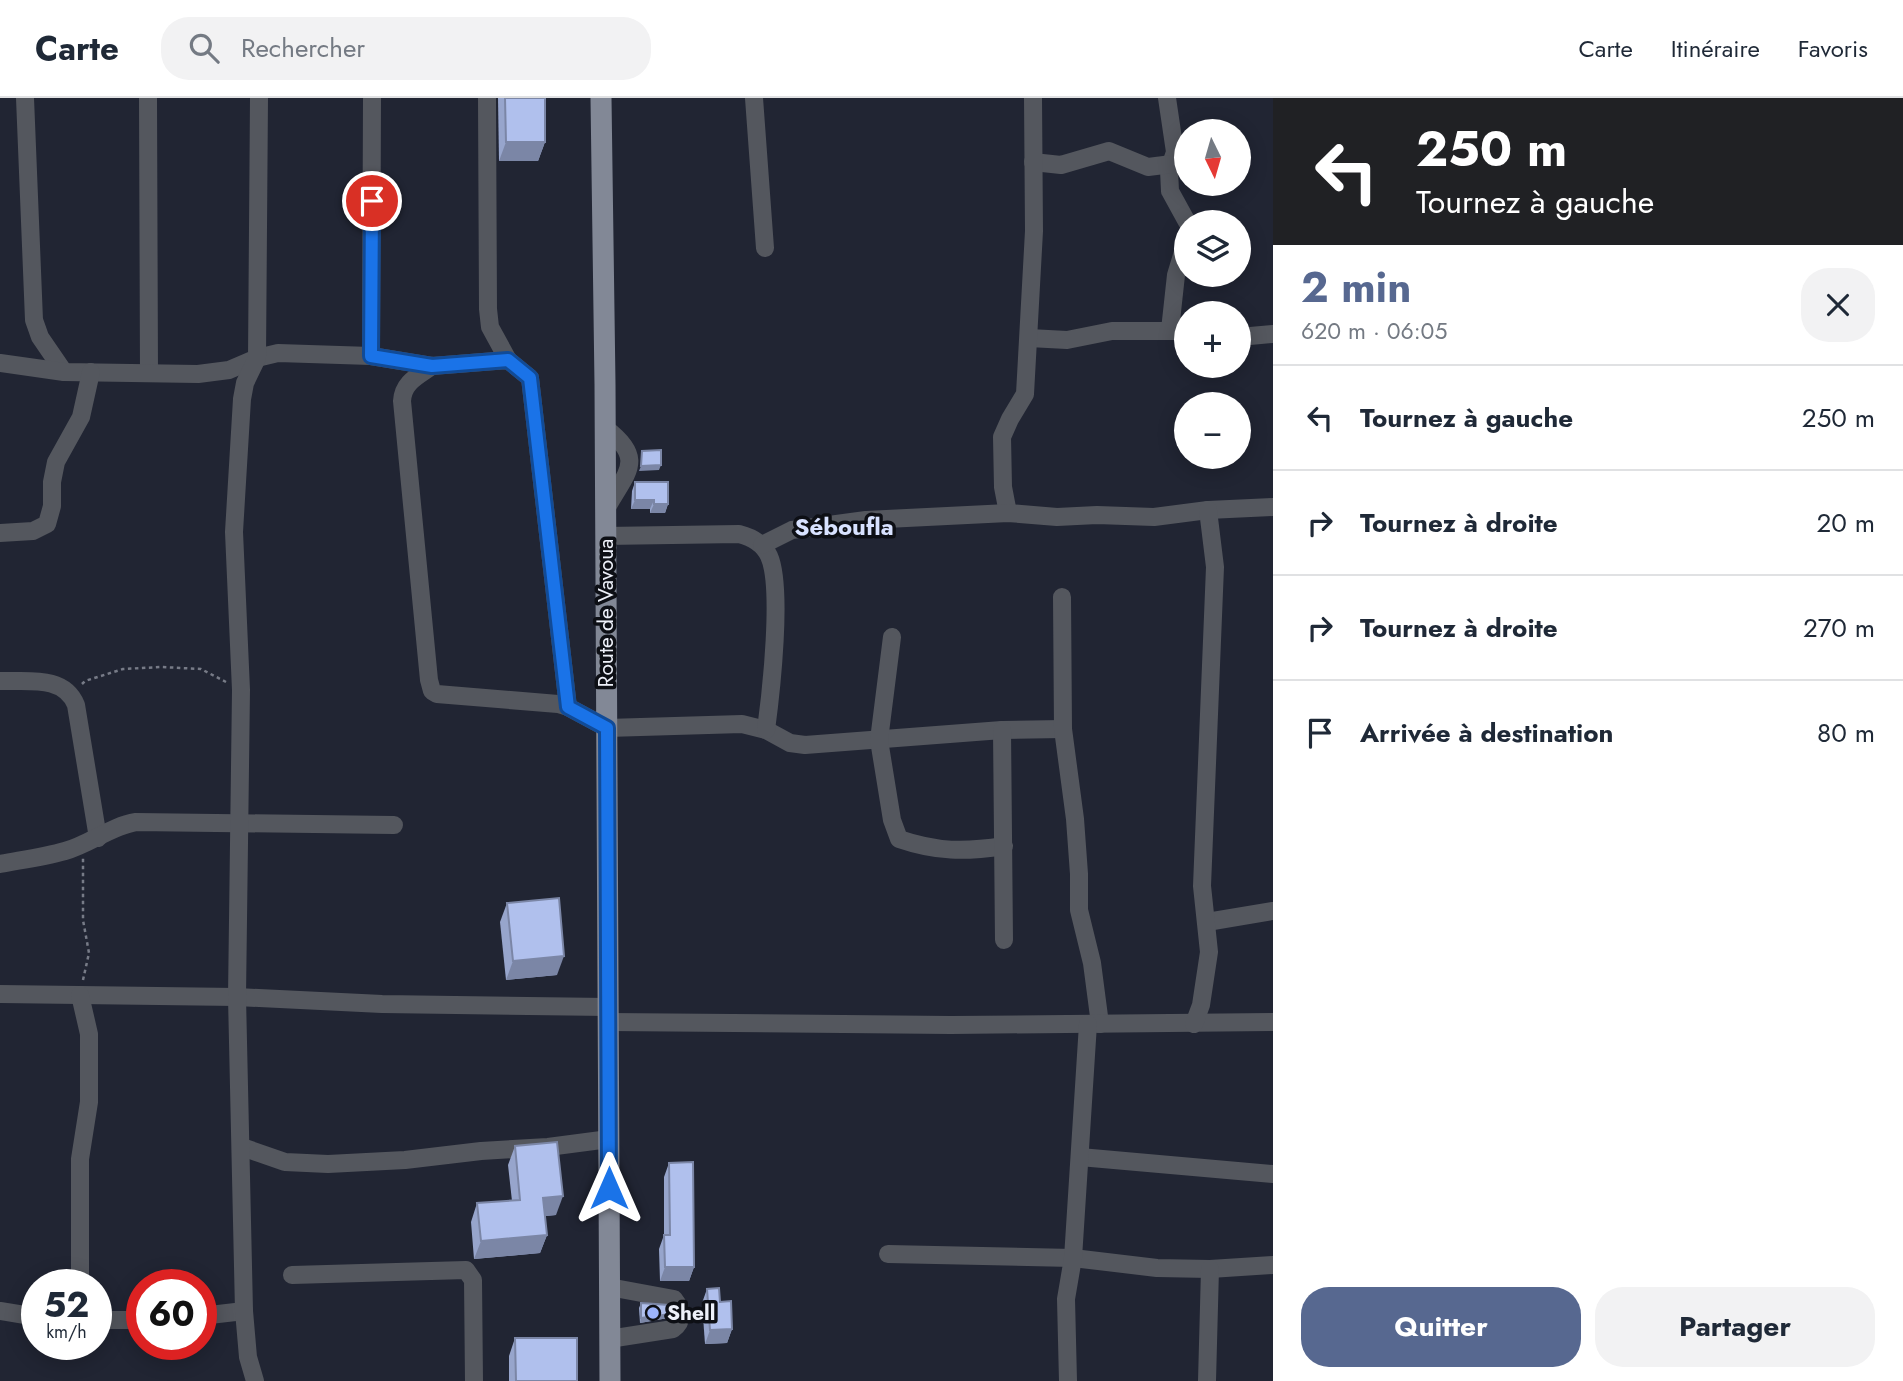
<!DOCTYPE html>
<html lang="fr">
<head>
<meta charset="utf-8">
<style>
	:root { --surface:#fff; --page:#f2f2f3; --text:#1f2937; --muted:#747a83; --line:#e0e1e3; --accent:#576890 }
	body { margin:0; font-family:Jost,sans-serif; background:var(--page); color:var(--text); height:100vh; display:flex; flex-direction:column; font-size:26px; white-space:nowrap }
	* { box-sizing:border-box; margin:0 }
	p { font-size:23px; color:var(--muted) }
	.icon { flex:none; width:38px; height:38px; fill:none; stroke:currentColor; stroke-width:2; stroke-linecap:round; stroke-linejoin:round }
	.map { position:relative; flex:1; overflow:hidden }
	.sheet { display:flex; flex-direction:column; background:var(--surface); width:630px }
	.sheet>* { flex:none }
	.guide { background:#202124; color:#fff; overflow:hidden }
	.needle { width:46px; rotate:175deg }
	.fabs { position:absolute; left:1174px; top:21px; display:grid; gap:14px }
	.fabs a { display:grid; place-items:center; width:77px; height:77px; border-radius:50%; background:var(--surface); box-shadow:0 4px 18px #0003; font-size:35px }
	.speed { position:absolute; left:21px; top:1171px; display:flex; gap:14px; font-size:35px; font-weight:700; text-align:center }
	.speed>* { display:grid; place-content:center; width:91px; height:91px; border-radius:50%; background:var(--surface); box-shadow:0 4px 18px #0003; line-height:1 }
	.speed small { font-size:18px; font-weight:400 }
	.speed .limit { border:10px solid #d22; background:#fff; color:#111 }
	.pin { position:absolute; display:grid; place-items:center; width:60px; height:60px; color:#fff; margin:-30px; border:4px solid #fff; border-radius:50%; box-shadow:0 2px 7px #0007 }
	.me { position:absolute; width:77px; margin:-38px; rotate:0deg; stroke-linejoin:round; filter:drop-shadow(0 0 5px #0008) }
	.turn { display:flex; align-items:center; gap:24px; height:147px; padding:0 28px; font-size:32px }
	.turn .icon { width:91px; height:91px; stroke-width:2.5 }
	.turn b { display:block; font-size:49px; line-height:60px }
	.round { display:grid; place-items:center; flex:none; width:74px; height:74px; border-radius:28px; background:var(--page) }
	.overview { display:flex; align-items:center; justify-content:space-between; height:119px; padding:0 28px }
	h1 { font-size:42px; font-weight:700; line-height:52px; color:var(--accent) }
	.primary-button { display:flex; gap:14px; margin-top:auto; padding:14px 28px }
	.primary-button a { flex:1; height:80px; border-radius:28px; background:var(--accent); color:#fff; font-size:28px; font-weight:700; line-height:80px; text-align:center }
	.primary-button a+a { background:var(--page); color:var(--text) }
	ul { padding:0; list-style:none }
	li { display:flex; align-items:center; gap:21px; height:105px; padding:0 28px; border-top:2px solid var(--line) }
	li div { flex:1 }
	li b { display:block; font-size:26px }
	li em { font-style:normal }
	header { display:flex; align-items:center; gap:42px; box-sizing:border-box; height:98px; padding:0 35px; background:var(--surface); border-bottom:2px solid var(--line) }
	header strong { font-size:33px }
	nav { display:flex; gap:38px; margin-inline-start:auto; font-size:24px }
	.search { width:490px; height:63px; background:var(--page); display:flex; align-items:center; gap:18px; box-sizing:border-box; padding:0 24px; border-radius:28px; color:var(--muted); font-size:26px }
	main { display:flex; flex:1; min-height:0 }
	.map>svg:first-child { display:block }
</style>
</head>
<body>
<header>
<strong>Carte</strong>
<div class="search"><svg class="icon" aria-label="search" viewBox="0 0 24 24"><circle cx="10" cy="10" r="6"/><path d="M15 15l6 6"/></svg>Rechercher</div>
<nav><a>Carte</a><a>Itinéraire</a><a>Favoris</a></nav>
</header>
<main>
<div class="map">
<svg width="1273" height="1283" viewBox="0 0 1273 1283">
	<rect width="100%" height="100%" fill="#212533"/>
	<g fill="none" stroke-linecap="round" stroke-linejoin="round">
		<!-- path -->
		<g stroke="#777b87" stroke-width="2.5" stroke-dasharray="3.5 3.5" stroke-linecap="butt">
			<path d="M82,586l3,-3 38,-12 38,-2 40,2 25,13"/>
			<path d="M83,882l6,-27 -6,-33v-62"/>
		</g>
		<!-- minor -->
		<g stroke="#54575e" stroke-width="18">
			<path d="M25,0l9,222 6,17 24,35"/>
			<path d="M148,0l1,275"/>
			<path d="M487,0l1,211 2,18 18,33"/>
			<path d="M754,0l11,150"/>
			<path d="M1167,0l8,54 -6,18 1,21 17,31"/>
			<path d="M1033,64l28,3 48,-14 39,16 24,-3"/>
			<path d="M1170,232l6,-55 10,-33"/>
			<path d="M1239,239l34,-3"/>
			<path d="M1029,240l38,2 45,-9h74"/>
			<path d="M371,258l1,-258"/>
			<path d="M0,265l64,9 134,2 31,-4 28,-12 21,-5 93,3 61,10 76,-6 22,18 38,329"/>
			<path d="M432,268c-14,10 -29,16 -30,35l27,279 3,11 5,3 121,10 10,3 39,21 135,-4 24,6 24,13 15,2 197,-15 61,-1"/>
			<path d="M605,330c43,32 20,45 0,83"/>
			<path d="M1008,415l-5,-26 -1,-50 8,-18 15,-25 9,-163 -1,-133"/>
			<path d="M0,435l33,-2 14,-7 5,-18v-24l4,-20 25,-45 10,-45"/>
			<path d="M605,438l134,-2c12,3 24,9 30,22 14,31 2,137 -3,174"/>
			<path d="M762,447l30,-15 74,-10 142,-7 49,4 40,-2 57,2 54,-7 65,-3"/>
			<path d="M1062,499l1,132 12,90 4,55v36l13,53 8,61"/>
			<path d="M892,539l-13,103 13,80 7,19c38,13 66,13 105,7"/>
			<path d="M0,583c28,1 64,-6 76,24l22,133"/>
			<path d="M1002,632l2,210"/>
			<path d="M0,766c21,-4 44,-7 65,-13 25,-7 46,-25 71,-29l258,3"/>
			<path d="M1207,824l66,-11"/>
			<path d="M0,896l237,3 145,7 226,3"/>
			<path d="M608,924l343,3 322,-3"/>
			<path d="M1194,926l7,-19 8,-53 -7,-66 13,-319 -7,-57"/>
			<path d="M242,1049l43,15 43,2 77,-4 76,-9 67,-4 61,-8"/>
			<path d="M1080,1059l193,17"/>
			<path d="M888,1156l185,4 84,10 53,1 63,-4"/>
			<path d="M292,1177l174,-5 7,10 1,101"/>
			<path d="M80,1186v-125l9,-57v-68l-9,-39"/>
			<path d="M609,1189l65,12c8,10 10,22 -1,30l-64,10"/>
			<path d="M0,1213l37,6"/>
			<path d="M201,1218l43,-5"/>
			<path d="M96,1222h46"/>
			<path d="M255,1283l-7,-24 -4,-46 -7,-314 4,-307 -7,-158 8,-133 3,-16 12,-25 2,-260"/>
			<path d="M1068,1283l-2,-82 7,-41 15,-234"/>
			<path d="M1207,1283l3,-112"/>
		</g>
		<!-- major -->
		<path stroke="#828896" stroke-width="21" d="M601,0l4,286 5,997"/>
	</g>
	<!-- wall -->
	<g fill="#97a5cc">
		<path d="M498,0h47v44l-7,19h-39z"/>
		<path d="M635,384l33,22 -3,9h-15v-4h-19l1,-18z"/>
		<path d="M507,805l50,72 -51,5 -6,-58z"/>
		<path d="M515,1048l41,69 -11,1 2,19 -7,18 -66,6 -3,-37 6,-19 35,-2 -4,-36z"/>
		<path d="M669,1065l25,104 -5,14h-29l-1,-32 5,-14v-58z"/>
		<path d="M707,1191l13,13 12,27 -5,14 -22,1 -3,-41z"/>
		<path d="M641,1205l30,8 -3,7 -28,5 -1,-15z"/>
		<path d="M515,1240l62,43h-68v-25z"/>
	</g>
	<!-- shaded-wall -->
	<g fill="#7b86a6">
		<path d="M506,44h39l-7,19h-39z"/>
		<path d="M661,367l-2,5 -20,1 2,-5z"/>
		<path d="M635,402h19l-4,9h-19z"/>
		<path d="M654,406h14l-3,9h-15z"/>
		<path d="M564,858l-7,19 -51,5 7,-19z"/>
		<path d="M563,1098l-7,19 -20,2 7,-19z"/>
		<path d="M547,1137l-7,18 -66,6 7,-18z"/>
		<path d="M665,1169h29l-5,14h-29z"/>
		<path d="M670,1216l-2,4 -28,5 1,-5z"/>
		<path d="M732,1231l-5,14 -22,1 5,-14z"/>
	</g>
	<!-- building -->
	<g fill="#b0c0ed" stroke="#7b86a6" stroke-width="2">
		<path d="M505,0h40v44h-39z"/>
		<path d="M661,352v15l-20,1 1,-15z"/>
		<path d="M635,384h33v22h-14v-4h-19z"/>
		<path d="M559,800l5,58 -51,5 -6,-58z"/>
		<path d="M557,1044l6,54 -20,2 4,37 -66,6 -4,-38 43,-3 -5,-54z"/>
		<path d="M693,1064l1,105h-29l-1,-32h6l-1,-72z"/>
		<path d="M719,1190l1,14 11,-1 1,28 -22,1 -3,-41z"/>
		<path d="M641,1205l28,2 2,6 -1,3 -29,4z"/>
		<path d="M515,1240h62v43h-61z"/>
	</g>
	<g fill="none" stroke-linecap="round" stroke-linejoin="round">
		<!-- route casing -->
		<g stroke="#114b97" stroke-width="18">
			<path id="route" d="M372,103l-1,155 61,10 76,-6 22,18 38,329 39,21 2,460"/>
		</g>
		<!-- route -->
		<use href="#route" stroke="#1a73e8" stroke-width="12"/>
	</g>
	<!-- markers -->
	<circle fill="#9cb4fd" stroke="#0d0f15" stroke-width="2.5" cx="653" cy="1215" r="7"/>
	<g text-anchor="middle" stroke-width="7" stroke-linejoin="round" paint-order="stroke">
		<!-- street labels -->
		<g font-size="21" fill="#edf0f9" stroke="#0d0f15">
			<text transform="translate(606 515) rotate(-90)" y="7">Route de Vavoua</text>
		</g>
		<!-- poi labels -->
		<g font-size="21" font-weight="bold" fill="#edf0f9" stroke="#0d0f15" text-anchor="start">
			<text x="667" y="1222">Shell</text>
		</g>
		<!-- quarter labels -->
		<g font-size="24" font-weight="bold" fill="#d8e2ff" stroke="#0d0f15">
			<text x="844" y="437">Séboufla</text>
		</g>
	</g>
</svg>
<div class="fabs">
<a><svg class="needle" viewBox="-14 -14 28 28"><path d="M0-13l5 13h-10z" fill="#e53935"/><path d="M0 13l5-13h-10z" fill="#747a83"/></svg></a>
<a><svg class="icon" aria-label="layers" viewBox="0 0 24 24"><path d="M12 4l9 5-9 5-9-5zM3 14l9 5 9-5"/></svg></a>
<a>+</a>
<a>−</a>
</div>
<div class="speed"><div>52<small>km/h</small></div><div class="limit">60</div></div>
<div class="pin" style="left:372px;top:103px;background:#d93025"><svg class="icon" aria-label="arrive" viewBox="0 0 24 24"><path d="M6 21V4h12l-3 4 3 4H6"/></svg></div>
<svg class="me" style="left:609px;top:1090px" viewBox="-20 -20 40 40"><path d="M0-17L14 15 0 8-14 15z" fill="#1a73e8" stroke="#fff" stroke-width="4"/></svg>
</div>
<section class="sheet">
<div class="guide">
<div class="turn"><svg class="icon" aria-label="left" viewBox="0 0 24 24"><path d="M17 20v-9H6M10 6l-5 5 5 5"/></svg><div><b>250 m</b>Tournez à gauche</div></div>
</div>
<div class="overview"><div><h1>2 min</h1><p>620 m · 06:05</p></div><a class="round"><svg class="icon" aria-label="close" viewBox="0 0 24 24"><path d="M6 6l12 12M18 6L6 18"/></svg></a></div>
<ul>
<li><svg class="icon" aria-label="left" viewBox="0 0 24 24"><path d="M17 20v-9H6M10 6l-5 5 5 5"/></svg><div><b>Tournez à gauche</b></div><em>250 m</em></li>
<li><svg class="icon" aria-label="right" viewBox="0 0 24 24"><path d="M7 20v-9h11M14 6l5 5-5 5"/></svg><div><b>Tournez à droite</b></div><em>20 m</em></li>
<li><svg class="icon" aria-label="right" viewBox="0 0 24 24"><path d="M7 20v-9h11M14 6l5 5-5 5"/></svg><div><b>Tournez à droite</b></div><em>270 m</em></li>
<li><svg class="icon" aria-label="arrive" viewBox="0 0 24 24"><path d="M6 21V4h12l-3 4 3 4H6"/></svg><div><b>Arrivée à destination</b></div><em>80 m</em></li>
</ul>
<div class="primary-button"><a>Quitter</a><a>Partager</a></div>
</section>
</main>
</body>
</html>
